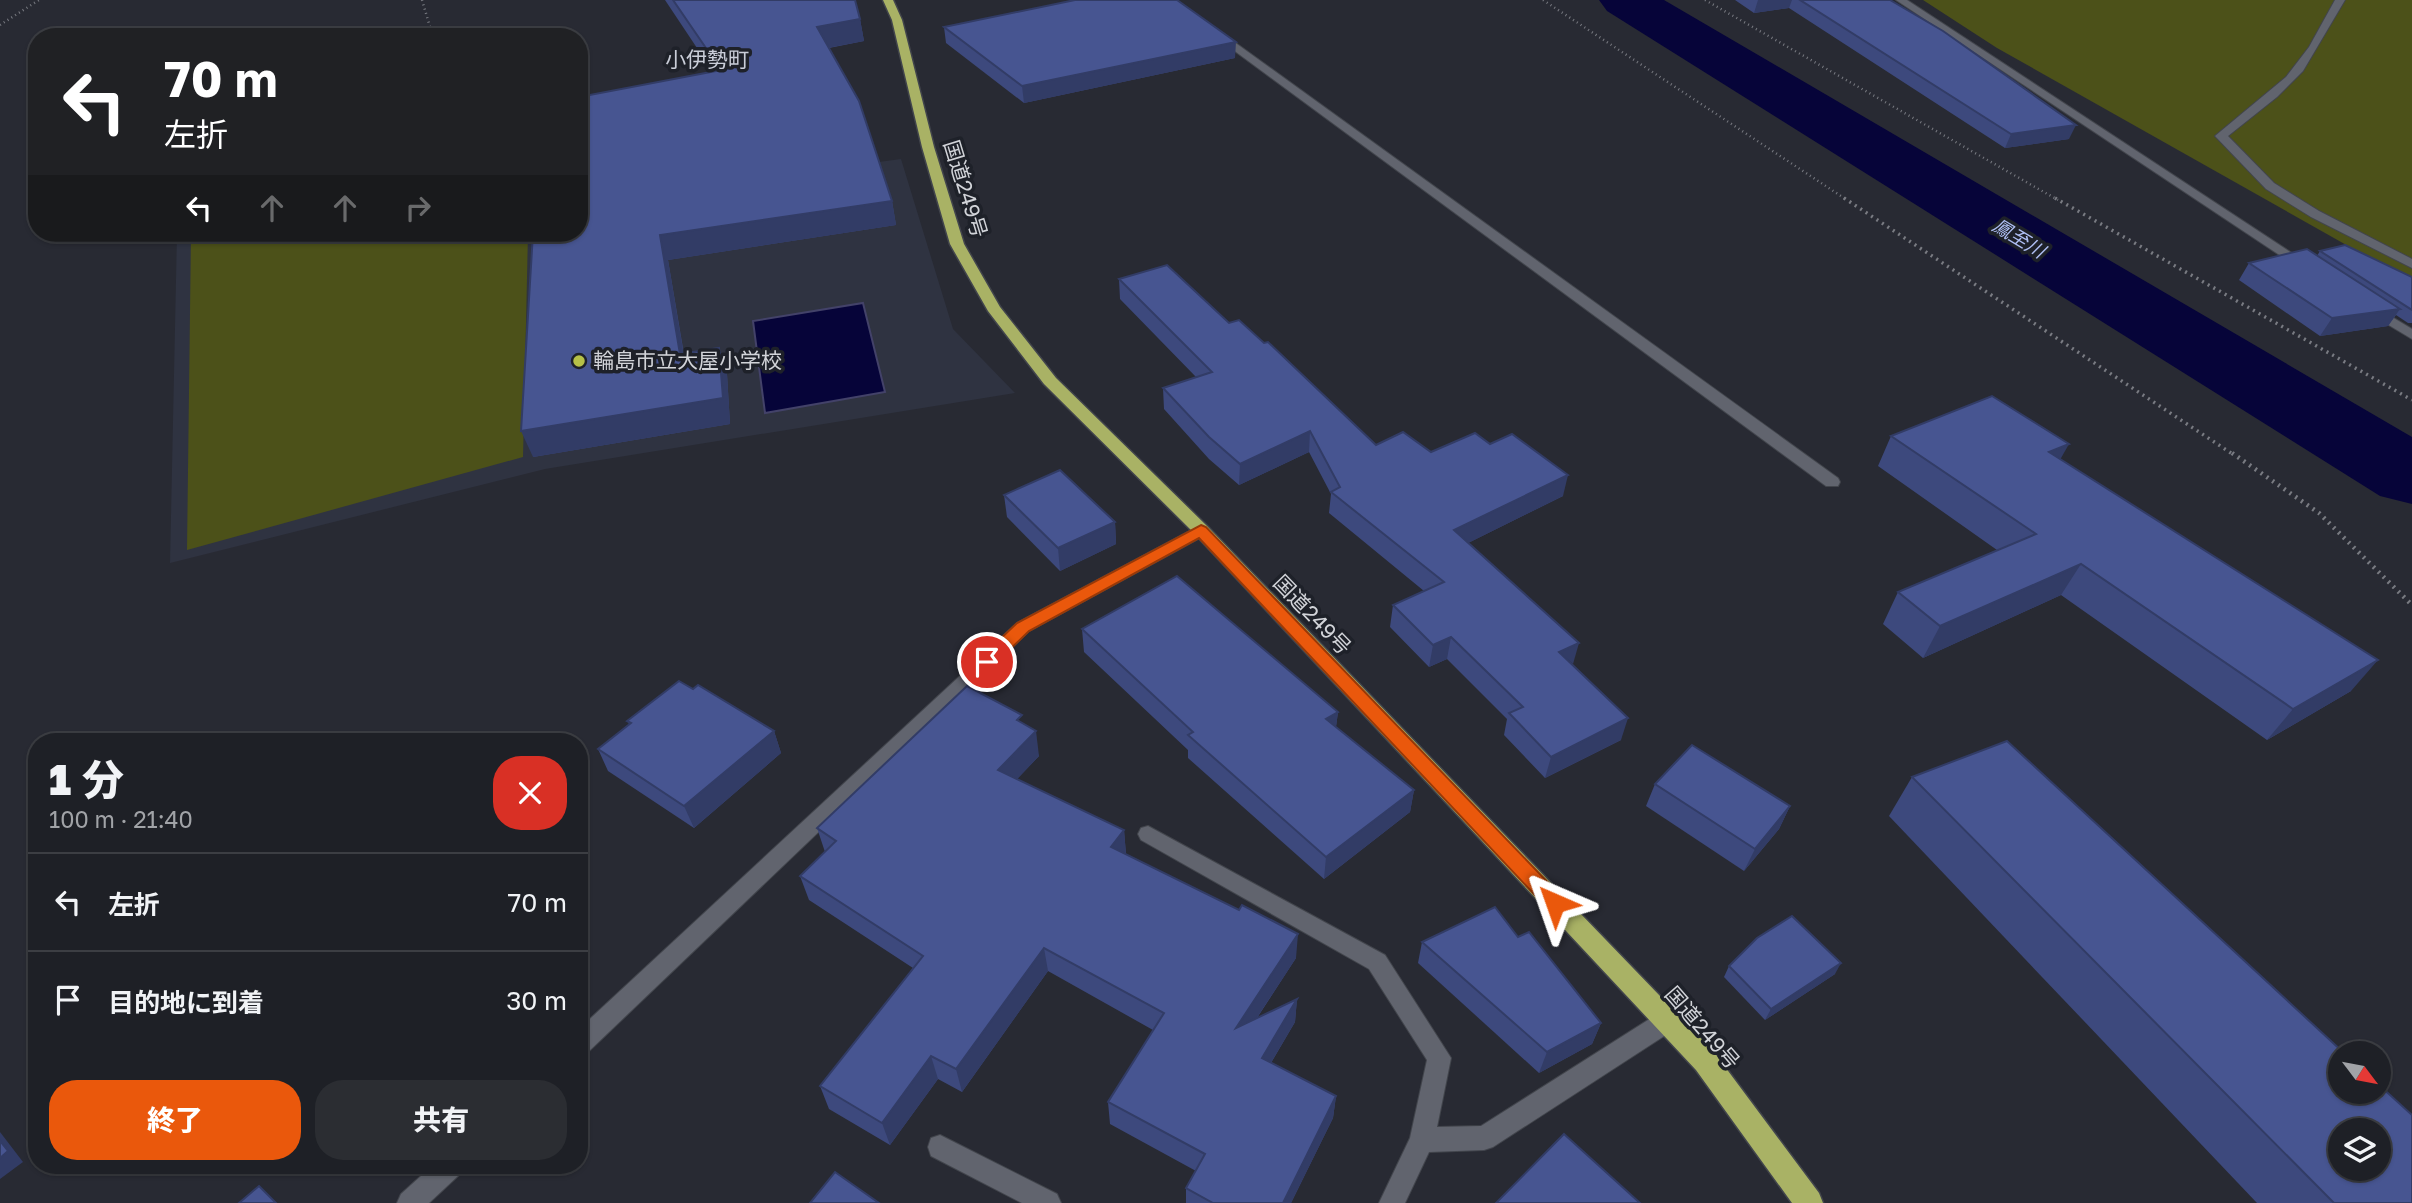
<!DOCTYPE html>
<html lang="ja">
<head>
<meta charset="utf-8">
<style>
	:root { --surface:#1e2026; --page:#2b2d32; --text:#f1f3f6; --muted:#a1a3a7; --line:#3c3e43; --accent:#ea580c }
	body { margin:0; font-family:"Golos Text","Noto Sans JP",sans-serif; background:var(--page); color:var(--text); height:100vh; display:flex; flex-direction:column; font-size:26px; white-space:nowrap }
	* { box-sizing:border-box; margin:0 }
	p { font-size:23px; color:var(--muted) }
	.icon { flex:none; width:38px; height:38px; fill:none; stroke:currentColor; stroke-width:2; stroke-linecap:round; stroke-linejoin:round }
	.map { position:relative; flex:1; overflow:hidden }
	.panel { position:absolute; left:28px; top:733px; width:560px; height:441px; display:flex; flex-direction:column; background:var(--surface); border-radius:28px; box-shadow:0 2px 5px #0004,0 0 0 2px var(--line) }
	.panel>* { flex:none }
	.hud { position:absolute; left:28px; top:28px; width:560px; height:214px; border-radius:28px; box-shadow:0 2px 5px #0004,0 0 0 2px var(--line); background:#202124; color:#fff; overflow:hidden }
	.needle { width:46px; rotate:122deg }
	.fabs { position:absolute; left:2328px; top:1041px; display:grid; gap:14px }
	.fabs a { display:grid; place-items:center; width:63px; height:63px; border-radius:50%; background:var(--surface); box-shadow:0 2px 5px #0004,0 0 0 2px var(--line); font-size:35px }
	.pin { position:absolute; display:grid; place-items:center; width:60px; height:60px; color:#fff; margin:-30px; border:4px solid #fff; border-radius:50%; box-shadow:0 2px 7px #0007 }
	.me { position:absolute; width:77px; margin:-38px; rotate:317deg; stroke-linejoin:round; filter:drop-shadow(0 0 5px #0008) }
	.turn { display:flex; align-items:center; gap:24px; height:147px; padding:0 21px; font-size:32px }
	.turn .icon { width:91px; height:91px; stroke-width:2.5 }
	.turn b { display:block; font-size:49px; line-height:60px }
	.lanes { display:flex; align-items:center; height:66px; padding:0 21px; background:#0003; justify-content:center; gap:35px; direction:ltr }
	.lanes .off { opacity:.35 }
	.round { display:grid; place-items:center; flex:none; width:74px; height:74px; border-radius:28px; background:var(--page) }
	.head { display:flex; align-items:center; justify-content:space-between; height:119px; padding:0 21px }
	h1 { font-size:42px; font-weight:800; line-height:52px }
	.primary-button { display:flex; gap:14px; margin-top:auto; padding:14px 21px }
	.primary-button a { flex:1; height:80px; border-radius:28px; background:var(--accent); color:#fff; font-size:28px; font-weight:800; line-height:80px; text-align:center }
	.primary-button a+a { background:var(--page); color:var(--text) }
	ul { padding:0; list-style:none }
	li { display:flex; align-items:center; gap:21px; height:98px; padding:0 21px; border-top:2px solid var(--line) }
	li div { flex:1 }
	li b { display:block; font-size:26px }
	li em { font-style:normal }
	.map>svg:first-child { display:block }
</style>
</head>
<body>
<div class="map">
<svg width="2412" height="1203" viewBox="0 0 2412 1203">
	<rect width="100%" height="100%" fill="#282a33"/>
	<!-- built -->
	<path fill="#2f3341" d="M901,159l52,170 62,64 -470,76 -375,94 7,-330h402v-31z"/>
	<!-- green -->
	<g fill="#4c5119">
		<path d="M1923,0h489v282l-415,-234z"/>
		<path d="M191,233h337l-5,224 -336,93z"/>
	</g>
	<!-- water -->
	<path fill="#060439" stroke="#434269" stroke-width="2" d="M863,303l22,89 -120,21 -12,-92z"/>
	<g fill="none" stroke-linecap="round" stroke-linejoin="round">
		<!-- river -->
		<path fill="#060439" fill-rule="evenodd" d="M1599,0h65l748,437v67l-32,-8 -773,-485z"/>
		<!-- minor casing -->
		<g stroke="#42454c" stroke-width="2">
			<g id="minor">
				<path d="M1896,0h11l406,267 -6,4 -5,-1z"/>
				<path d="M2335,0h10l-42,71 -26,26 -49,39 46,47 45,28 93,48v9l-101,-51 -45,-28 -51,-53 71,-59 23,-30z"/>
				<path d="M1213,31h6l619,447 2,4 -2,4h-12l-613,-451z"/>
				<path d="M2372,305l40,24v10l-45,-27 -2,-3z"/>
				<path d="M1201,525l8,5 -2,4 -178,97 -442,422 -8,3v-27l438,-406z"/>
				<path d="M1148,826l237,129 66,103 -14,69 44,-1 178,-113 8,-3 8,3 4,8 -4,8 -182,118 -9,3 -55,2 -24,51h-26l31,-65 17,-78 -58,-91 -228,-129 -3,-6 3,-6z"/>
				<path d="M940,1135l117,59 4,9h-39l-91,-47 -3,-9 3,-9z"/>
				<path d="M432,1166h31l-4,9 -30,28h-32l4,-9z"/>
			</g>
		</g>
		<!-- trunk casing -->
		<g stroke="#42454c" stroke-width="3">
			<path id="trunk" d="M883,0h10l9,20 32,127 30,97 36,63 56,71 151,148 507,526 105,141 4,10h-31l-96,-133 -501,-536 -151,-150 -56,-73 -38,-67 -28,-97 -30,-127z"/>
		</g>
		<!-- path-far2 -->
		<g stroke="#797b82" stroke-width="2.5" stroke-dasharray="1 3.5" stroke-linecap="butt">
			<path d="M422,0l11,37"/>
			<path d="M1543,0l304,200"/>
			<path d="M1705,0l353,200"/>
			<path d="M0,25l39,-25"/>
		</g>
		<!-- path-far1 -->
		<g stroke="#797b82" stroke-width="3.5" stroke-dasharray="2 4.5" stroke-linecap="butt">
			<path d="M1844,198l390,257"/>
			<path d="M2055,198l357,202"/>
		</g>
		<!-- path -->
		<path stroke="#797b82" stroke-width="4.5" stroke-dasharray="2 5" stroke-linecap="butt" d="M2232,453l87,60 93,92"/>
		<!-- minor -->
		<use href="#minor" fill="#61646e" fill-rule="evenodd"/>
		<!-- trunk -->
		<use href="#trunk" fill="#a9b265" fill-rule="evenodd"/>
	</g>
	<!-- wall -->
	<g fill="#3d497d">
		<path d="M665,0h190l5,19 4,22 -35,7 63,153 4,24 -228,35 16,94 43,20 3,50 -197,33 180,-385z"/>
		<path d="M1735,0h155l179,139 -64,9 -216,-140 -35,5z"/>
		<path d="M944,27l291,31 -211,45 -78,-60z"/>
		<path d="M2320,251l92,26v46h-4l-12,-8 -8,11 -68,10 -81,-56 10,-17 68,-7z"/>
		<path d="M1119,279l110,44 147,122 55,7 132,44 -95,47 104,122 49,75 -76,38 -41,-43 3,-16 -60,-60 -18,8 -39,-40 3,-22 31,-14 -95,-78 2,-19 -22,-42 -70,33 -30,-26 -45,-50 -1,-21 33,-11 -76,-78z"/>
		<path d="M1891,436l169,23 291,232 -84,49 -206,-145 -138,63 -40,-34 15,-32 99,-42 -119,-84z"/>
		<path d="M1004,495l111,27 1,22 -56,27 -53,-54z"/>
		<path d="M1082,629l256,83 -2,15 78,63 -4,22 -86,67 -136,-121v-8l-104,-98z"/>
		<path d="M693,689l81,42 7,22 -87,75 -86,-57 -10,-22 31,-25 -2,-3z"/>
		<path d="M1023,723l16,33 -22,23 107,51 2,24 170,104 -39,60 40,-19 -2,23 -24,41 65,33 -3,22 -42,85h-105v-15l10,-17 -86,-47 -2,-22 45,-72 -105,-59 -86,121 -24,-13 -48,66 -61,-36 -9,-23 93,-118 -104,-68 -9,-24 25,-24 -8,-24z"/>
		<path d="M1912,777l500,426h-155l-368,-387z"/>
		<path d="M1655,784l135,22 -11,23 -35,42 -98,-65z"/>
		<path d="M1518,937l83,86 -9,21 -53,29 -121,-110 4,-21z"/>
		<path d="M1729,966l106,8 -70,46 -41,-43z"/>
	</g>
	<!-- shaded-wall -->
	<g fill="#323c66">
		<path d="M1758,0h34l-3,8 -35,5z"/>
		<path d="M860,19l4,22 -42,8 -5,-22z"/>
		<path d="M1236,42l-1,16 -211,45 -2,-17z"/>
		<path d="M2076,125l-7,14 -64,9 6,-14z"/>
		<path d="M892,201l4,24 -228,35 20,120 -8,-26 -20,-119z"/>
		<path d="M2400,309l-12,17 -68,10 12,-18z"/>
		<path d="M719,348l8,26 3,50 -197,33 -12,-26z"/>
		<path d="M1310,431l-1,21 -70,33 1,-21z"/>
		<path d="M2069,444l-17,30 -3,-22z"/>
		<path d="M1568,475l-5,21 -113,56 4,-22z"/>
		<path d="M1115,522l1,22 -56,27 -2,-23z"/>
		<path d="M2081,564l-20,31 -138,63 17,-32z"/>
		<path d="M1451,637l-4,22 -18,8 4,-22z"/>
		<path d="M1579,643l-6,21 -14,-12z"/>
		<path d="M2378,660l-27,31 -84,49 26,-31z"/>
		<path d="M1338,712l-3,22 -9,-15z"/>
		<path d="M1628,718l-7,22 -76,38 6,-21z"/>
		<path d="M774,731l7,22 -87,75 -10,-22z"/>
		<path d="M1036,731l3,25 -37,39 -4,-25z"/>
		<path d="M1414,790l-4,22 -86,67 2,-22z"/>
		<path d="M1790,806l-11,23 -35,42 11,-22z"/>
		<path d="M1124,830l2,25 -15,-8z"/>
		<path d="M1298,934l-2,24 -61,93 1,-23z"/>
		<path d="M1044,948l4,23 -86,121 -6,-23z"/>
		<path d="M1841,963l-6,11 -70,46 6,-11z"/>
		<path d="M1297,999l-2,23 -35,59 2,-23z"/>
		<path d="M1601,1023l-9,21 -53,29 8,-21z"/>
		<path d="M931,1056l7,23 -48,66 -8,-22z"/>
		<path d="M1336,1096l-3,22 -42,85h-8z"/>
		<path d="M0,1132l23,30 -23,17z"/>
	</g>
	<!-- building -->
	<g fill="#475591" stroke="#323c66" stroke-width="2" fill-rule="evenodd">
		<path d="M673,0h182l5,19 -43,8 42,74 33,100 -232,34 20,119 39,-6 4,50 -202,33 12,-198h46v-136l142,-27z"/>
		<path d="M1075,0h102l59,42 -214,44 -78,-59z"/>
		<path d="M1800,0h90l53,31 133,94 -65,9z"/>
		<path d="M2345,245l67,32v33l-92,-59z"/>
		<path d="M2307,249l93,60 -68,9 -83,-55z"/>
		<path d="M1167,265l62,58 10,-3 25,23 4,-1 108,103 27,-13 28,20 44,-19 15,11 22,-10 56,41 -114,55 125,113 -20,9 69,66 -77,39 -42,-44 14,-6 -72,-70 -18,8 -40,-40 51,-23 -113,-90 9,-5 -30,-56 -70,33 -31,-27 -46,-49 49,-16 -93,-93z"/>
		<path d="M1992,396l77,48 -20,8 329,208 -85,49 -212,-145 -141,62 -42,-34 138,-58 -145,-98z"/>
		<path d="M1060,470l55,52 -57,26 -54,-53z"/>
		<path d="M1177,576l161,136 -12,7 88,71 -88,67 -138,-122 5,-3 -111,-103z"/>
		<path d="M679,681l14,8 5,-4 76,46 -90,75 -86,-57 33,-26 -4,-2z"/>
		<path d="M967,686l55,29 -5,5 19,11 -38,39 126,60 -13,17 128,63 3,-5 56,29 -62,94 61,-29 -35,59 74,38 -53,107h-70l-27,-15 19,-34 -97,-52 56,-89 -120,-65 -88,121 -25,-13 -49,67 -62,-37 103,-130 -123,-80 36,-35 -19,-13z"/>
		<path d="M2007,741l338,313h-5v38h38v-8l34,31v88h-78l-422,-426zM2340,1130h38v39h-38z"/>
		<path d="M1692,745l98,61 -35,43 -100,-65z"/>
		<path d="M1495,907l23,30 11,-5 72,91 -54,29 -125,-110z"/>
		<path d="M1792,916l49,47 -70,46 -42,-43 28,-28z"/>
		<path d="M1564,1134l76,69h-144z"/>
		<path d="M0,1141l8,10 -8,7z"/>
		<path d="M835,1172l44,31h-69z"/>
		<path d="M259,1186l17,17h-37z"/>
	</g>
	<!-- route -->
	<path fill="#ea580c" stroke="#983908" stroke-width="2" d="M1201,525l5,2 356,370 3,6 -3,6 -7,3 -7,-3 -349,-371 -170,93 -36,35h-12v-9l36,-34z"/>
	<!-- markers -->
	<circle fill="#b6c148" stroke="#1e2129" stroke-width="2.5" cx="579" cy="361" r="7"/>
	<g text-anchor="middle" stroke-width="7" stroke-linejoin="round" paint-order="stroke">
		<!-- far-water labels -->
		<g font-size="19" font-style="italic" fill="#aebef3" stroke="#1e2129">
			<text transform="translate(2019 238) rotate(31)" y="7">鳳至川</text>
		</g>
		<!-- far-quarter labels -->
		<g font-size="21" fill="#caced9" stroke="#1e2129">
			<text x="707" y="67">小伊勢町</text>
		</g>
		<!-- street labels -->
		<g font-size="21" fill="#d2d4d9" stroke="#1e2129">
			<text transform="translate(965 189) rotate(73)" y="7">国道249号</text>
			<text transform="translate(1312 615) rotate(46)" y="7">国道249号</text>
			<text transform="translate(1702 1028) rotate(49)" y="7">国道249号</text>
		</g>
		<!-- poi labels -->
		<g font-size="21" fill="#d2d4d9" stroke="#1e2129" text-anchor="start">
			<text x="593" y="368">輪島市立大屋小学校</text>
		</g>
	</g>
</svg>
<div class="fabs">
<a><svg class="needle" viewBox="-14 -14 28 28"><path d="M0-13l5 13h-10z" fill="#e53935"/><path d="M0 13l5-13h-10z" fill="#a1a3a7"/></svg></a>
<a><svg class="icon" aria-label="layers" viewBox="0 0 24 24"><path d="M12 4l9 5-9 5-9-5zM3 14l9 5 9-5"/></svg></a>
</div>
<div class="pin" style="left:987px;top:662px;background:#d93025"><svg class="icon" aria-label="arrive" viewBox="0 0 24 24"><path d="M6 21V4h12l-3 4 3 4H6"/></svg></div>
<svg class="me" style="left:1555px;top:903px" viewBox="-20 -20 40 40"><path d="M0-17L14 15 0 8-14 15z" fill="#ea580c" stroke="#fff" stroke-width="4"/></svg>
<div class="hud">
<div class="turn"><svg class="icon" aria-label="left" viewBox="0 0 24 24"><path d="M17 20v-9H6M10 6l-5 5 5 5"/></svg><div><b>70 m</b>左折</div></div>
<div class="lanes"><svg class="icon" aria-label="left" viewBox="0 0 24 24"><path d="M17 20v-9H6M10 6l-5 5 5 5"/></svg><svg class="icon off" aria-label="ahead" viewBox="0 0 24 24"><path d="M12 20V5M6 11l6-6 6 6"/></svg><svg class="icon off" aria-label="ahead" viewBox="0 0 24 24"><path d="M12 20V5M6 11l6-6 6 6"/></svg><svg class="icon off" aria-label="right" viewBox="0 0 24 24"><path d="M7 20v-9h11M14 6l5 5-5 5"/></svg></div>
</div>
<section class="panel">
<div class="head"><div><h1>1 分</h1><p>100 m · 21:40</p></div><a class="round" style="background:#d93025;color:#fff"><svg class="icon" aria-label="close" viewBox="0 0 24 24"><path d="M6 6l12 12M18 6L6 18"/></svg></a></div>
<ul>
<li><svg class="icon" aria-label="left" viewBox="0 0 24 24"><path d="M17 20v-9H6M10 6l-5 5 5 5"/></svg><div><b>左折</b></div><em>70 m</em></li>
<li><svg class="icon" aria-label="arrive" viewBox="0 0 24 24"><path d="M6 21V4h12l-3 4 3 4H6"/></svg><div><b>目的地に到着</b></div><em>30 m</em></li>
</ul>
<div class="primary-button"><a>終了</a><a>共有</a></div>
</section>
</div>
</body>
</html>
